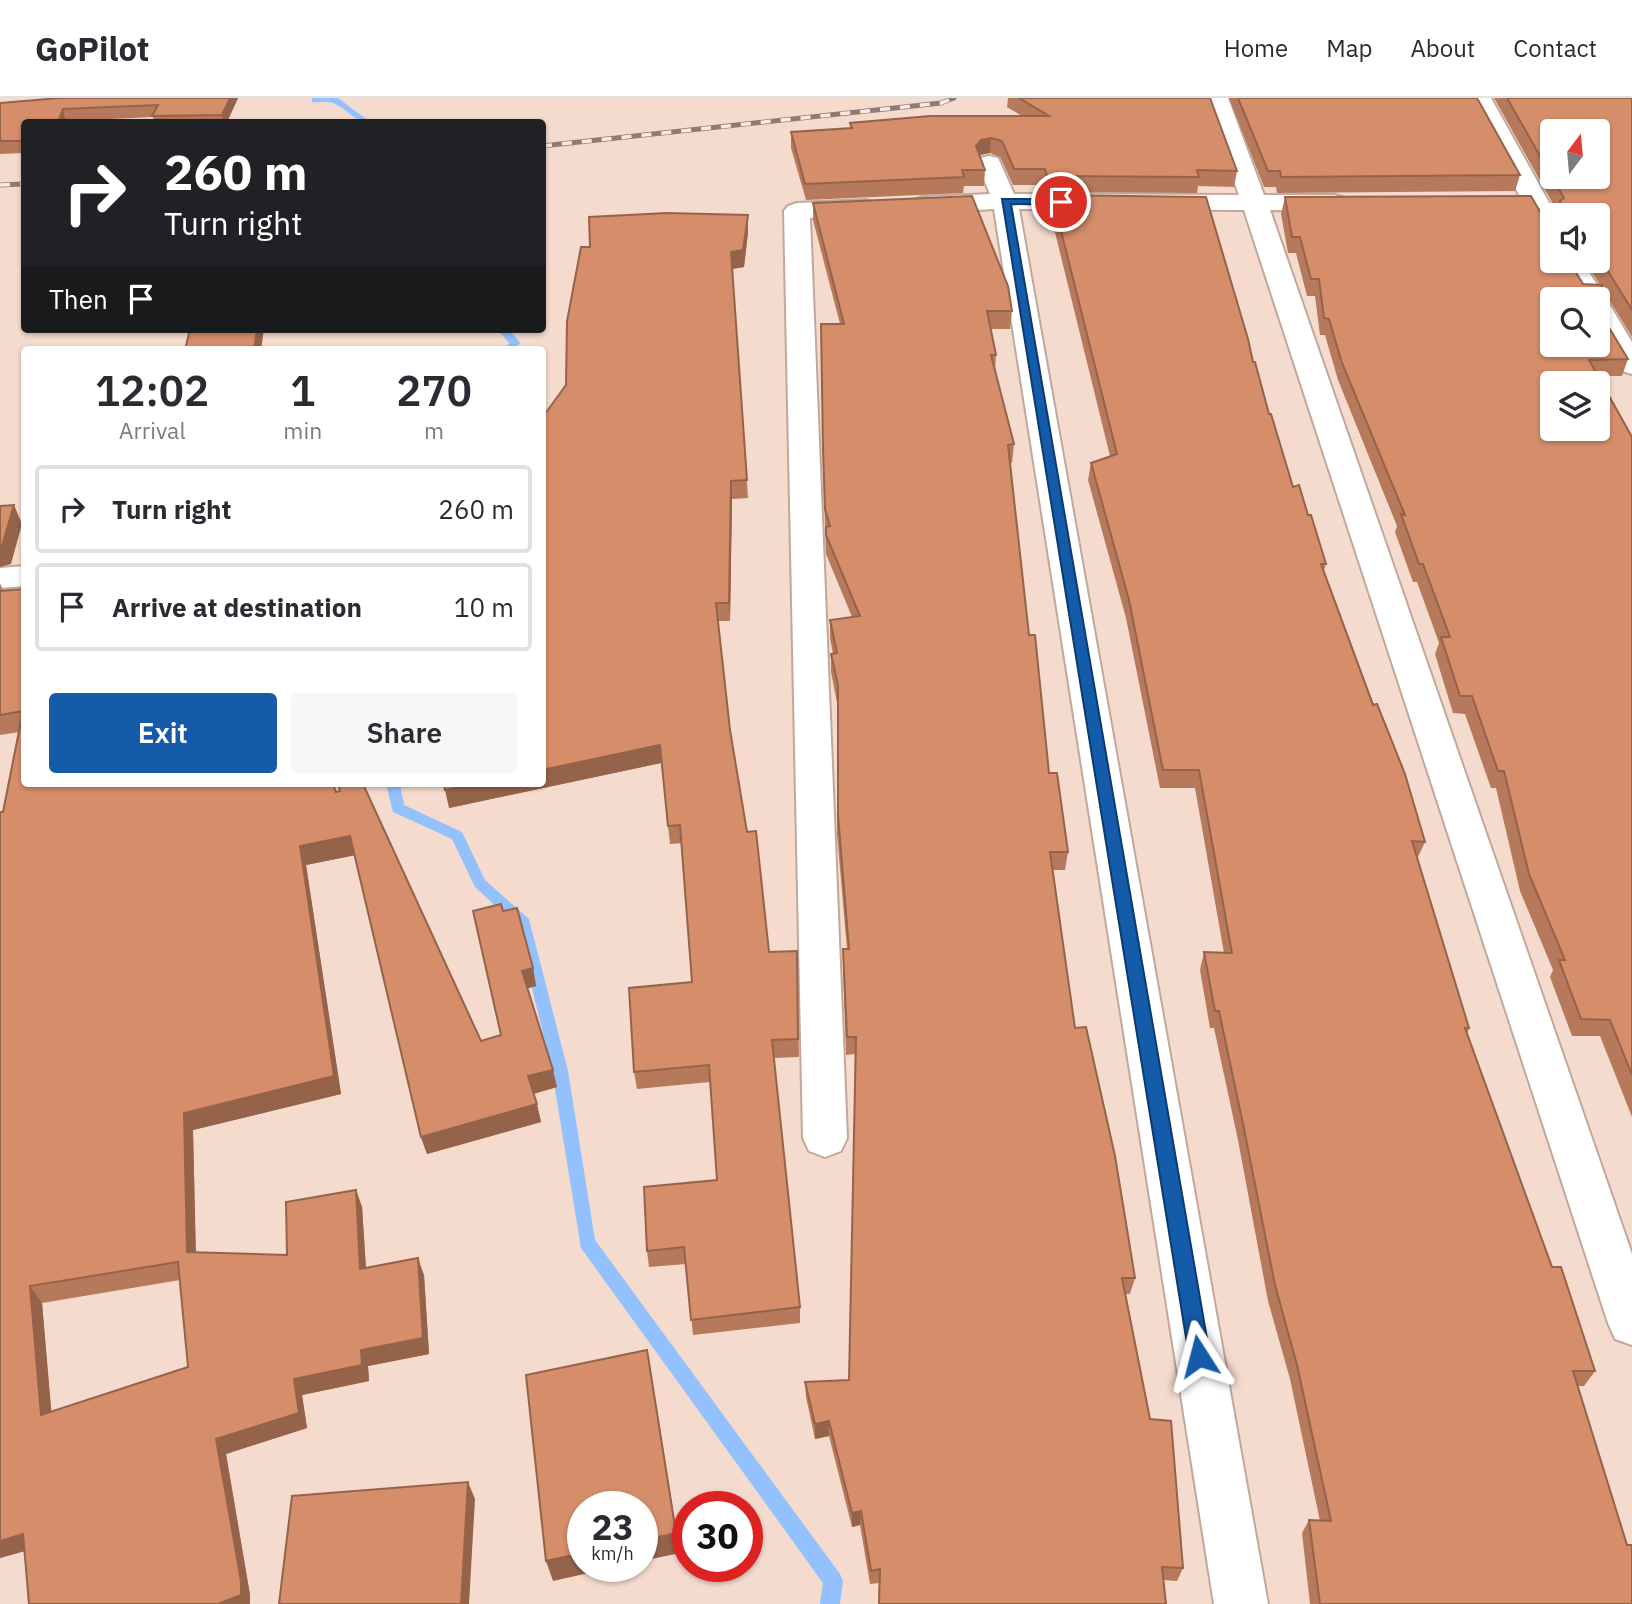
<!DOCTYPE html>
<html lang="en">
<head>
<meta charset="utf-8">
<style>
	:root { --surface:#fff; --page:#f7f7f7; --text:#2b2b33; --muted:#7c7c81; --line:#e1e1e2; --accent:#145baa }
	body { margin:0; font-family:"IBM Plex Sans",sans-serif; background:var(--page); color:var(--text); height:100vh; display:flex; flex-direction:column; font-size:26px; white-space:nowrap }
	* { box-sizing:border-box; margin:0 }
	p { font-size:23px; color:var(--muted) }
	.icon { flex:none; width:38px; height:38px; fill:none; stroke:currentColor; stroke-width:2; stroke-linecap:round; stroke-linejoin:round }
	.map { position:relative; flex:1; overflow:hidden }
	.panel { position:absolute; left:21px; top:248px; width:525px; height:441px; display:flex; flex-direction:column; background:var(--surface); border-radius:7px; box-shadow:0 2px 5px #0004 }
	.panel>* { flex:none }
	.hud { position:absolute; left:21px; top:21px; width:525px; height:214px; border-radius:7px; box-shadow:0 2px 5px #0004; background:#202124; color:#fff; overflow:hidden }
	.needle { width:46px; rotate:16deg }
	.fabs { position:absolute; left:1540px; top:21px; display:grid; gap:14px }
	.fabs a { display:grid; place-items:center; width:70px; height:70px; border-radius:7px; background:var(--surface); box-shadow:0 2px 5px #0004; font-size:35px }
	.speed { position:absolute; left:567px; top:1393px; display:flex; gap:14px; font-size:35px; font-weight:700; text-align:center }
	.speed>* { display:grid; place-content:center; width:91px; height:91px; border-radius:50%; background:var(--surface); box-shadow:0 2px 5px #0004; line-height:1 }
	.speed small { font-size:18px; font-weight:400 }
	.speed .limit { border:10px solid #d22; background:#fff; color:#111 }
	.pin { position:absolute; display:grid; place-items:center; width:60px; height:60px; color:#fff; margin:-30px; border:4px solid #fff; border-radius:50%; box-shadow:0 2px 7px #0007 }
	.me { position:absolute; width:77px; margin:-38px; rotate:351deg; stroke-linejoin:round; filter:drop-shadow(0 0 5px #0008) }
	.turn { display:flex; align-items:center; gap:24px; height:147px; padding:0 28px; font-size:32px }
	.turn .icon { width:91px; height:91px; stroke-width:2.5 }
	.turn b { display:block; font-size:49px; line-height:60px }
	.then { display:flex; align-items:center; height:66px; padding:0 28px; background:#0003; gap:14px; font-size:26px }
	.eta { display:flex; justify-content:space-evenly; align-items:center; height:119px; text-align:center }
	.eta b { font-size:42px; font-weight:600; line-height:49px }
	.primary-button { display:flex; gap:14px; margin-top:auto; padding:14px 28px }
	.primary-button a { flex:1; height:80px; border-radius:7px; background:var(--accent); color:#fff; font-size:28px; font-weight:600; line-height:80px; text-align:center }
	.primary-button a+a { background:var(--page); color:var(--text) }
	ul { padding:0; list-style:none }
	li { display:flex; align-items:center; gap:21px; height:88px; margin:0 14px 10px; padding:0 14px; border:4px solid var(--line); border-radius:7px }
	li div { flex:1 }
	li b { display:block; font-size:26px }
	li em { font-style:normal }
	header { display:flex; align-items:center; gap:42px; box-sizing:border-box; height:98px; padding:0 35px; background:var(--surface); border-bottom:2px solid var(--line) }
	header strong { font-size:33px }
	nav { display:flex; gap:38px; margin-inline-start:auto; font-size:24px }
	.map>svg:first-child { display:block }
</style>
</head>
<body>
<header>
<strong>GoPilot</strong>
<nav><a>Home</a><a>Map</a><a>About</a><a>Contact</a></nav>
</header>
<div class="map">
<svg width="1632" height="1506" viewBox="0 0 1632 1506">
	<rect width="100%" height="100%" fill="#f5dace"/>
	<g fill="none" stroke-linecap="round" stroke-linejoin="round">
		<!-- stream -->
		<g fill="#92c1fe" fill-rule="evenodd">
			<path d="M312,0h26l32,24c-14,1 -22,-12 -35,-18 -6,-4 -16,-1 -23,-2z"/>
			<path d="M497,231h11l11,12 1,2 -6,7h-10l5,-7z"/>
			<path d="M386,686h14l4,21 58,27 23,48 44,39 39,152 27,169 245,334 3,7 -3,23h-20l3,-21 -242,-335 -29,-177 -35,-145 -42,-39 -23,-48 -59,-27z"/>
		</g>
		<!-- street casing -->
		<g stroke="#c1a89c" stroke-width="4">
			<g id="street">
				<path d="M1204,0h24l36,97h71l9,3 4,5 -4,5 -9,3 -65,-1 362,1044v91l-17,-6 -7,-16 -364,-1113 -225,-1 249,1395h-54l-220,-1395 -71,4 -9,-3 -4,-5 4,-5 9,-3 67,-3 -13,-31 3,-5 9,-2 9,2 16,36 225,1z"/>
				<path d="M1467,0h24l65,117h-4v25l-9,-3 -4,-5z"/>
				<path d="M866,102l9,3 4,5 -4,5 -65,5 37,920 -6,13 -16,6 -16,-6 -6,-13 -19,-927 4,-5 9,-3z"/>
				<path d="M1556,163h26l24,38 -2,2 4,1 24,40v32l-10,-3 -24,-40v-32h-19z"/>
				<path d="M24,468v20l-24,2v-20z"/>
			</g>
		</g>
		<!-- street -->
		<use href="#street" fill="#fff" fill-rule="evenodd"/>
		<!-- rail casing -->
		<g stroke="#8e7c74" stroke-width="5">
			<g id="rail">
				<path d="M542,48l399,-43 13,-5"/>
				<path d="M0,87l24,-1"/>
			</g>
		</g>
		<!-- rail -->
		<use href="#rail" stroke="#ffe9df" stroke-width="3.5" stroke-dasharray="10" stroke-linecap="butt"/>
	</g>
	<!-- wall -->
	<g fill="#b7795b" fill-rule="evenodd">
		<path d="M238,0l-11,24h-73l-1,-5 -86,4 -1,1h-42v31l-24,1v-51z"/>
		<path d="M1008,0h202l27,73 -3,16 -36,-1 -1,7 -152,-1 -2,-7h-30l-13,-28 -10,-4 -11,2 6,15 -1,16h-20l-1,7 -157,7 -15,-52v-16l59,-4v-5l172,-7 -15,-9z"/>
		<path d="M1229,0h248l43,77 -5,16 -238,2 -1,-6h-12z"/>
		<path d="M1494,0h138v239l-30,-49v28l26,43 -6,17h-23l33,61v680l-32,-81h-28l-22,-59 3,-7 -33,-79 -24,-103h-5l-26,-74 -12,-1 -18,-59 4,-11 -22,-61h-4l-18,-50 2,-6 -59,-146 -13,-45h-5l-5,-39h-8l-11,-43h-8l-7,-39 4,-17 267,64 31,23 17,1 -15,-24h13v-46h-43l2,-4z"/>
		<path d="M1052,97l201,167 40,125 15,28 18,49 -2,6 101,272 -8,17 52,169 -2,6 85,233 43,104 -11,15h-6l54,218h-322l-8,-71 7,-13 11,1 -30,-142 -22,-78 -30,-161 -24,-112h-4l-10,-58 4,-18 20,1 -29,-165h-35l-34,-170 -38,-138 3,-17 19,-7 -60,-244z"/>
		<path d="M813,105l199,108 -2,18h-19l5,26 -1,16 19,73 -2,19h-2l19,172 20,138 19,79 -3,18h-12l22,158 60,250 -5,16h-4l24,125 33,149 -6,13 -14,-1 3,24h-288l1,-21 -9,1 -10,-59 -8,2 -23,-91 -14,3 -9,-42 -1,-15 44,-2 6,-326 -9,1 -3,-88v-18h4l-10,-115v-131l-6,-31v-18h2l-3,-16v-18l22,-3 -26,-63 -3,-87 -2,-143h19l-27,-104z"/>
		<path d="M748,134l-4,35 -12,2 16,229 -16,1 -2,122h-12l12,109 17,102 22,120 28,-1 2,106 -25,1 26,249v16l-107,12 -7,-71 -37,3 -2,-16 70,-71 -7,-98 -73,7 -3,-17 58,-90 -10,-139 -12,1 -9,-81 -212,45 117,-423 24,-138z"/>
		<path d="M0,485l3,8 333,201 145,249 20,-6 2,-124 30,57 3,18 -9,2 30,99 -23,7 7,28 -114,32 -6,-17 -66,-282 -49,10 35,229 -148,36 3,123 91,2 69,-65 6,17 4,61 58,7 5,79 -61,12 1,15 -67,14 5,33 -81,26 24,141v9l-226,-53 -24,7v-746h3l16,-80 -19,3zM180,1182l8,87 -137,45 -9,-109z"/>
	</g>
	<!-- shaded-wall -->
	<g fill="#95634a">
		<path d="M230,0h8l-11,24h-3l-2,-7z"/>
		<path d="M63,11l3,13h-8z"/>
		<path d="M991,40l-1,15 -11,2 -3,-9 5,-6z"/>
		<path d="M748,117v17l-4,35 -12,2 -1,-17z"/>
		<path d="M257,231h7l-3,21h-7z"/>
		<path d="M731,383l1,18 -2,122 -1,-18z"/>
		<path d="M14,407l8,19 -11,40 -11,3v-21z"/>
		<path d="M660,647l1,18 -212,45 -4,-18 28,-6h69v-14z"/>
		<path d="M350,738l6,19 -50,10 35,229 -148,36 3,139 -9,-17 -3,-139 116,-267z"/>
		<path d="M533,870l3,18 -10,3 -4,-18z"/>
		<path d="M553,972l4,17 -25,7 -4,-18z"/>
		<path d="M537,1006l4,18 -114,32 -6,-17z"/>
		<path d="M356,1092l6,17 5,78 -7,-16z"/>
		<path d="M418,1160l6,17 5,79 -61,12 1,15 -67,14 5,33 -81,26 24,141v9h-32l-2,-165 78,-60 67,-29z"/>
		<path d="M30,1188l12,17 11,127 -12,-15z"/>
		<path d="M651,1275l29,180 -38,8v-20z"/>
		<path d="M829,1323v15l-14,3v-15z"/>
		<path d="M468,1384l7,17 -6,105h-8z"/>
		<path d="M861,1413l-1,14 -8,2v-14z"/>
		<path d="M23,1436l13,14 -36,10v-17z"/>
		<path d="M583,1455v13h37l-67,15 -7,-20z"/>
	</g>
	<!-- building -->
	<g fill="#d58d6a" stroke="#95634a" stroke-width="2" fill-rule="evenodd">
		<path d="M60,0h170l-8,17 -70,1 6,-11 -95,4 -5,13h-34v19h-24v-38z"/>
		<path d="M1019,0h191l27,73 -40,-1 2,7 -152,-1 -2,-7h-31l-12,-28 -11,-3 -10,2 -5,6 9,24h-23l2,7 -159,7 -14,-52 61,-4 -2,-5 80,-7h119z"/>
		<path d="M1238,0h239l43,77 -239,2 -1,-6h-12z"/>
		<path d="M1507,0h125v212l-34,-55v-40h-38v-14l4,-3zM1552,33h46v46h-46z"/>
		<path d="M1052,97l154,2 42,142 5,23h2l14,52h2l22,73 6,-2 9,30h3l15,49h-5l52,141 4,-1 28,70 20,68 -13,-1 57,187h-4l87,239h9l34,104h-22l54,174h5v59h-312l-11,-84 22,1 -34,-156 -22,-80 -32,-161 -24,-113h-4l-11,-59 28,1 -33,-183h-36l-34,-170 -38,-137 26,-9z"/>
		<path d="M972,98l36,90 4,25h-25l9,44h-5l23,89 -6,1 21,190h6l14,138h8l11,79h-18l25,176 11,-1 29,129 20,122h-13l28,141 21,2 12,147 -21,-1 4,37h-287l1,-35 -9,2 -10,-60 -9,2 -23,-92 -14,3 -10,-42 44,-2 7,-343h-9l-4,-88h6l-11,-134v-130l-7,-31 6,-1 -7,-33 30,-4 -34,-81v-8l4,-1 -5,-17 -2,-60 -2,-125h23l-31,-121z"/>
		<path d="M1531,98l15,26 6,2v37h17l14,23 19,1v31l26,43 -39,1 43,77v638l-22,-55 -29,-1 -22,-59h6l-36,-86 -25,-103h-6l-26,-75h-12l-19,-59h9l-27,-73h-4l-18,-50 4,1 -63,-152 -13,-44 -5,-1 -5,-39h-8l-11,-42h-8l-7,-40zM1552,201h46v46h-46zM1552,285h46v46h-46z"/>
		<path d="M667,115l81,2 -5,35 -12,2 16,228 -16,1 -2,122h-13l14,127 17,102 9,-1 13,121 28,-1 1,88 -26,1 28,267 -109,13 -7,-73 -37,4 -3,-64 73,-7 -8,-115 -75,7 -5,-84 63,-6 -12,-157 -12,1 -8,-81 -118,25v-352l24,-33 1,-64 14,-74h9l-1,-30z"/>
		<path d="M190,231h67l-3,21h-49l1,-2 -21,2z"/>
		<path d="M14,407l-12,41h-2v-40z"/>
		<path d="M24,491v195h309l3,8 4,-1 -2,-7h25l118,257 20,-6 -28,-124 28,-7 2,7 14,-3 16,60 -11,3 31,99 -25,6 9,28 -116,33 -71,-301 -50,10 34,230 -150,37 3,139 100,3 -1,-53 70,-12 4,79 58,-11 5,80 -62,12 1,15 -68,14 5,34 -83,26 25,142v14l-23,9h-189l-6,-70 -23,7v-729h3l20,-101 -23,4v-124zM178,1164l10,105 -147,48 -11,-129z"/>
		<path d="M444,686h29l-28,6z"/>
		<path d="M647,1252l29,183 -34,8v-34h-59v46l-37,8 -20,-186z"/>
		<path d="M468,1384l-7,122h-182l13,-108z"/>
	</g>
	<!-- route -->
	<path fill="#145baa" stroke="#0d3b6e" stroke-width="2" d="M1002,101h59l5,3 -5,3 -50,-1 199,1152 -3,7 -8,3 -7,-3 -3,-7z"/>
</svg>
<div class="fabs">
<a><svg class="needle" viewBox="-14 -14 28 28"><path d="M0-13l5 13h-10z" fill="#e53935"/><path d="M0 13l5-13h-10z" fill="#7c7c81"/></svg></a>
<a><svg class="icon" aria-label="sound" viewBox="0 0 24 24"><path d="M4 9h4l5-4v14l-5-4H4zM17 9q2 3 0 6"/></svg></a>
<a><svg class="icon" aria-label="search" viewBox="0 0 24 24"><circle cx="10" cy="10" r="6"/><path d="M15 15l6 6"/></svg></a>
<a><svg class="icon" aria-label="layers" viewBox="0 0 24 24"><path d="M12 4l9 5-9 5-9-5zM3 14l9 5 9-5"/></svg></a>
</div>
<div class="speed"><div>23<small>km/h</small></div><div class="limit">30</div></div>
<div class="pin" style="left:1061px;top:104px;background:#d93025"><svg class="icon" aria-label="arrive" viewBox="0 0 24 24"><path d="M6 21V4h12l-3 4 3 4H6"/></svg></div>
<svg class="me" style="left:1199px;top:1258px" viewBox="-20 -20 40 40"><path d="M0-17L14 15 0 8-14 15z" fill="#145baa" stroke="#fff" stroke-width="4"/></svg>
<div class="hud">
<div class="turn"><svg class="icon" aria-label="right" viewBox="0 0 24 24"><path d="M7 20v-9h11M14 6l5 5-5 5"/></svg><div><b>260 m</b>Turn right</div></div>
<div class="then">Then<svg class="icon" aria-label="arrive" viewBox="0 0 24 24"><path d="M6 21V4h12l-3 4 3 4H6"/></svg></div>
</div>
<section class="panel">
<div class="eta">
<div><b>12:02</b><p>Arrival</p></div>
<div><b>1</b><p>min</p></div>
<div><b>270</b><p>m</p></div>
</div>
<ul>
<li><svg class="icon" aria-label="right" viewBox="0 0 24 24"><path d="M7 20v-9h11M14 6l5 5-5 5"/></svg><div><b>Turn right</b></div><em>260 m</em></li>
<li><svg class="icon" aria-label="arrive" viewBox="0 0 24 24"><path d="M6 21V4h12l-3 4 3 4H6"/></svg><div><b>Arrive at destination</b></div><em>10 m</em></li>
</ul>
<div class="primary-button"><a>Exit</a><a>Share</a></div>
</section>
</div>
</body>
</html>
